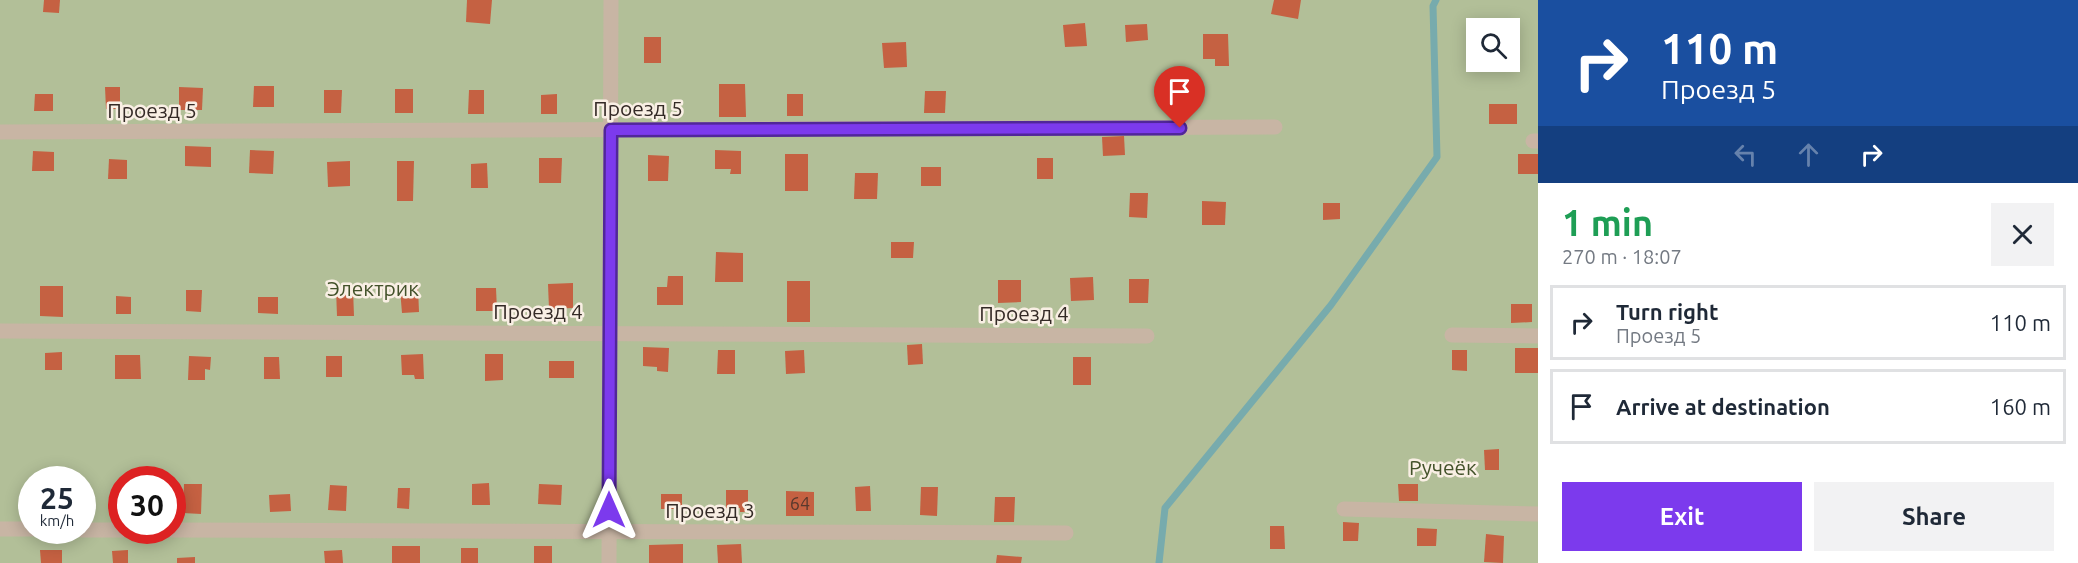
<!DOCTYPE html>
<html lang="en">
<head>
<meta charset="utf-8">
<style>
	:root { --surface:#fff; --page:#f2f2f3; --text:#1f2937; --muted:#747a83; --line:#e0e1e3; --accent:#7c3aed }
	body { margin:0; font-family:Ubuntu,sans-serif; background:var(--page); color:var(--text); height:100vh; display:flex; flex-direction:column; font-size:22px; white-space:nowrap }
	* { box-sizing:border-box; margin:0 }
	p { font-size:20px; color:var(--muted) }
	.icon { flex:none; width:33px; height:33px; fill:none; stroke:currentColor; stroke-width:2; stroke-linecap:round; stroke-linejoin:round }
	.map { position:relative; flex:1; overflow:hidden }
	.drawer { display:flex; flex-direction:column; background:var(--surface); width:540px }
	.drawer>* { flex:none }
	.top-card { background:#1a4fa0; color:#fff; overflow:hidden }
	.controls { position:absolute; left:1466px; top:18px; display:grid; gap:12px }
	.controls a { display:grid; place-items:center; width:54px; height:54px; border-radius:0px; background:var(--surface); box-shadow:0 3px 15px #0003; font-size:30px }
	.speed { position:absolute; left:18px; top:466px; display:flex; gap:12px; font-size:30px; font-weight:700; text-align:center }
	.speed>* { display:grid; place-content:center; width:78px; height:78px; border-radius:50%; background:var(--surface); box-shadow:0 3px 15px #0003; line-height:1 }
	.speed small { font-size:15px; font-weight:400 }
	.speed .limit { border:9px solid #d22; background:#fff; color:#111 }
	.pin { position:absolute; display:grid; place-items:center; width:51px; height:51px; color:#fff; margin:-62px -26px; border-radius:50% 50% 50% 0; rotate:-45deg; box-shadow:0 0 6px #0007 }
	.pin .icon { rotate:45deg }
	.me { position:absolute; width:66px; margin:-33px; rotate:0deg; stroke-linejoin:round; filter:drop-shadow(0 0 4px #0008) }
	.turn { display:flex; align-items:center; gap:21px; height:126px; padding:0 24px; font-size:27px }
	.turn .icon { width:78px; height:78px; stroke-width:2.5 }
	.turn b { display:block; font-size:42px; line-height:51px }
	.lanes { display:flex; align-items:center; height:57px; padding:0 24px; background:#0003; justify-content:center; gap:30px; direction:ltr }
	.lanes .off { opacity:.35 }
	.round { display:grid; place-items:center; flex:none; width:63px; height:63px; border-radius:0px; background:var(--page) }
	.headline { display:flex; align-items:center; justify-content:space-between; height:102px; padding:0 24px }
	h1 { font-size:36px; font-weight:700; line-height:45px; color:#1e9e55 }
	.button { display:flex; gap:12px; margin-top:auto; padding:12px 24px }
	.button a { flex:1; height:69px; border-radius:0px; background:var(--accent); color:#fff; font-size:24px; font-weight:700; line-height:69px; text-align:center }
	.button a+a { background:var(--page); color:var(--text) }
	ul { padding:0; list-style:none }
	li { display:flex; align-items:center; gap:18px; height:75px; margin:0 12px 9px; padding:0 12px; border:3px solid var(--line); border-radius:0px }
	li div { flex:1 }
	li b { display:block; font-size:22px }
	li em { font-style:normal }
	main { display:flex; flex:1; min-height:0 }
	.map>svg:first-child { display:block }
</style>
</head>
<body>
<main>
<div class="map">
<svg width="1538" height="563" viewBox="0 0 1538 563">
	<rect width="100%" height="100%" fill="#f1e5d8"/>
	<!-- green -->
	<path fill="#b2bf98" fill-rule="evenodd" d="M0,0h1538v563h-1538zM1476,28h33v34h-33zM32,480h50v51h-50zM122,480h50v51h-50z"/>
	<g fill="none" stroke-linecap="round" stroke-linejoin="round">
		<!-- stream -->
		<path stroke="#77abad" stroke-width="7" d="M1159,563l6,-55 166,-203 106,-148 -4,-151 3,-6"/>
	</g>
	<!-- building -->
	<g fill="#c56142">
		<path d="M44,0h16l-1,13 -16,-1z"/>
		<path d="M467,0h25l-2,24 -24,-2z"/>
		<path d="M1274,0h27l-3,19 -27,-5z"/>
		<path d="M1085,23l2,23 -22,1 -2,-22z"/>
		<path d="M1147,24l1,16 -22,2 -1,-17z"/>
		<path d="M1203,34h25l1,32h-14v-7h-12z"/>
		<rect x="644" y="37" width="17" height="26"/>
		<path d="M906,42l1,25 -23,1 -2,-25z"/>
		<path d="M719,84h26l1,33h-27z"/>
		<path d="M254,86h20v21h-21z"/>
		<path d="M105,87h15v22h-14z"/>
		<path d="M179,87l24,1 -1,22h-23z"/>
		<rect x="395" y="89" width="18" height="24"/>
		<path d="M324,90h18l-1,23h-17z"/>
		<path d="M469,90h15v24h-16z"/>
		<path d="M925,91h21l-1,22h-21z"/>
		<path d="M35,94h18v17h-19z"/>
		<path d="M557,94v20h-16v-19z"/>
		<rect x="787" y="94" width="16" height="22"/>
		<rect x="1489" y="104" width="28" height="20"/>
		<path d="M1124,136l1,19 -22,1 -1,-19z"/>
		<path d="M185,146l26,1v20l-26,-1z"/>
		<path d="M250,150l24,1 -1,23 -24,-1z"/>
		<path d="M715,150l26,1v23h-11l1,-5h-16z"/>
		<path d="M33,151l21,1v19h-22z"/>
		<rect x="785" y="154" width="23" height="37"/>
		<rect x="1518" y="154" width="20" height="20"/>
		<path d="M648,155l21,1 -1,25h-20z"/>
		<path d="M539,158h23l-1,25h-22z"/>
		<rect x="1037" y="158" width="16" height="21"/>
		<path d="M109,159l18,1v19h-19z"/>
		<path d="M350,161v25l-22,1 -1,-25z"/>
		<path d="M397,161h17l-1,40h-16z"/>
		<path d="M487,163l1,25h-17v-24z"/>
		<rect x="921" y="167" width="20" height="19"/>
		<path d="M855,173h23l-1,26h-23z"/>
		<path d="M1130,193h18l-1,25 -18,-1z"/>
		<path d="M1202,201l24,1 -1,23h-23z"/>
		<path d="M1323,203h17v16l-17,1z"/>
		<path d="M891,242h23l-1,16h-22z"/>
		<path d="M716,252l27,1v29h-28z"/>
		<path d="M668,276h15v29h-26v-18h10z"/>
		<path d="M1093,277l1,23 -23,1 -1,-23z"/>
		<path d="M1129,279h20l-1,24h-19z"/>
		<path d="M998,280h23v22l-23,1z"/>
		<rect x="787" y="281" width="23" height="41"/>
		<path d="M573,283v25l-24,1 -1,-25z"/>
		<path d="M40,286h23v31l-23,-1z"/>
		<path d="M418,288l1,24 -17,1 -2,-24z"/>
		<path d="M476,288h20l1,23h-21z"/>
		<path d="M336,289h17l1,27h-17z"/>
		<path d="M186,290h16l-1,22 -15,-1z"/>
		<path d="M116,296l15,1v17h-15z"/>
		<path d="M258,297h20v17l-20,-1z"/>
		<path d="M1511,304h21v18l-21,1z"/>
		<path d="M922,344l1,20 -15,1 -1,-20z"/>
		<path d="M643,347l26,1 -1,24 -11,-1v-4l-14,-1z"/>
		<rect x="1515" y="348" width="23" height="25"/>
		<path d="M718,350h17v24h-18z"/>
		<path d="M804,350l1,23 -19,1 -1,-23z"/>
		<path d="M1452,350h15v21l-15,-1z"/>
		<path d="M62,352v18h-17v-17z"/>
		<path d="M423,354l1,25h-9l-1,-4h-12l-1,-20z"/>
		<path d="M485,354h18v26l-18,1z"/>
		<path d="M115,355h25l1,24h-26z"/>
		<path d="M189,356l22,1 -1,13 -5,-1v11h-17z"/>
		<rect x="326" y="356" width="16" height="21"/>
		<path d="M264,357h15l1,22h-16z"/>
		<rect x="1073" y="357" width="18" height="28"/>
		<rect x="549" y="361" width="25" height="17"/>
		<path d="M1499,449v21h-14l-1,-20z"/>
		<rect x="116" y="483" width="6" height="26"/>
		<path d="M489,483l1,22h-18v-21z"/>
		<path d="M184,484h18l-1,30 -18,-1z"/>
		<path d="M539,484l23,1 -1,20 -23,-1z"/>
		<path d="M1398,484h20v17h-19z"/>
		<path d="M330,485l17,1 -1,25 -18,-1z"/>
		<path d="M870,486l1,25h-15l-1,-24z"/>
		<path d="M921,487h17l-1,29 -17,-1z"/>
		<path d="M398,488h12l-1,21 -12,-1z"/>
		<path d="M726,490h22v22h-8v-4h-14z"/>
		<path d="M786,491l28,1v24h-28z"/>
		<path d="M290,494l1,17 -21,1 -1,-17z"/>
		<rect x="661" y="494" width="21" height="15"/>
		<path d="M995,497h20l-1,25h-20z"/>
		<path d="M1343,522l16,1 -1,18h-15z"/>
		<path d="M1270,526h14l1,23h-15z"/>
		<path d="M1417,528l20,1 -1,17h-19z"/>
		<path d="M1486,534l18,2 -1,27 -19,-1z"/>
		<path d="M683,544v19h-34v-18z"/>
		<path d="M741,544l1,19h-24l-1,-18z"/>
		<rect x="392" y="546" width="28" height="17"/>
		<rect x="534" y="546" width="18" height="17"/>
		<rect x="461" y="548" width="17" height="15"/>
		<path d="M40,550h22v13h-21z"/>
		<path d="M128,550v13h-15l-1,-12z"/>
		<path d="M342,550l1,13h-18l-1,-12z"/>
		<path d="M997,555l25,2 -1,6h-25z"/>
		<path d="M195,557v6h-18v-5z"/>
	</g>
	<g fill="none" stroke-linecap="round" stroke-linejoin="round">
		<!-- minor -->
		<g stroke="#c8b5a4" stroke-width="15">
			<path d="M0,132l1275,-5"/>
			<path d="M1533,141h5"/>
			<path d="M0,331l1147,5"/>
			<path d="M1452,335l86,1"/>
			<path d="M1344,509l194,5"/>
			<path d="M0,529h32"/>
			<path d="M82,530h40"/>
			<path d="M172,530l894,3"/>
			<path d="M609,563l2,-563"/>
		</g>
	</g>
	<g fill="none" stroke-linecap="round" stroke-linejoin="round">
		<!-- route casing -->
		<g stroke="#51269a" stroke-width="15">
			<path id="route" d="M609,510l2,-380 569,-2"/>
		</g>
		<!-- route -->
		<use href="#route" stroke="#7c3aed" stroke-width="10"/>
	</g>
	<g text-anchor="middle" stroke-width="5" stroke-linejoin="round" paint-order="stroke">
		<!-- number labels -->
		<g font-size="18" fill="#58382d">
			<text x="800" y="510">64</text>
		</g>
		<!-- street labels -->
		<g font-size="21" fill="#342a26" stroke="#f9efe4">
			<text x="638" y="116">Проезд 5</text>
			<text x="152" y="118">Проезд 5</text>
			<text x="538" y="319">Проезд 4</text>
			<text x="1024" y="321">Проезд 4</text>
			<text x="710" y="518">Проезд 3</text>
		</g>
		<!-- park labels -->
		<g font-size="21" fill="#43522a" stroke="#f9efe4">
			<text x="373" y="296">Электрик</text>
			<text x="1443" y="475">Ручеёк</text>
		</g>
	</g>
</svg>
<div class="controls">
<a><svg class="icon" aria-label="search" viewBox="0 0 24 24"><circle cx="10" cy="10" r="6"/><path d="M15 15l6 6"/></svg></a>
</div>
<div class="speed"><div>25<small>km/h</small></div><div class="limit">30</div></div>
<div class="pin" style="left:1180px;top:128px;background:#d93025"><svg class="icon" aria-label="arrive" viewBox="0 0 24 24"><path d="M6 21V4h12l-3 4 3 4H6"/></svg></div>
<svg class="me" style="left:609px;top:510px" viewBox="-20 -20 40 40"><path d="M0-17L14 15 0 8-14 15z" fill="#7c3aed" stroke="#fff" stroke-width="4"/></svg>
</div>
<section class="drawer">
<div class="top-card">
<div class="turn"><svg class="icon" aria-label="right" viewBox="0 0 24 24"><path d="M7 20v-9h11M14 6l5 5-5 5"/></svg><div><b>110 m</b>Проезд 5</div></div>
<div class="lanes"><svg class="icon off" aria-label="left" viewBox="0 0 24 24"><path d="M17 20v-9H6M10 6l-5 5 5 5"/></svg><svg class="icon off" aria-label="ahead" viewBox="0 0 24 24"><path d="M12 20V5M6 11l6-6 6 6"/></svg><svg class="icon" aria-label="right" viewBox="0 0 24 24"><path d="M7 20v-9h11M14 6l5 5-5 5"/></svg></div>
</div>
<div class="headline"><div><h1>1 min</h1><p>270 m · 18:07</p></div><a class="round"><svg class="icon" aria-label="close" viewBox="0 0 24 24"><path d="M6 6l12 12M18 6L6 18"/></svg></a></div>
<ul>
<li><svg class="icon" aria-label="right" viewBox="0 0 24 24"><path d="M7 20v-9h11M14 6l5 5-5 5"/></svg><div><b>Turn right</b><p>Проезд 5</p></div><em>110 m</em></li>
<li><svg class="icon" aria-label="arrive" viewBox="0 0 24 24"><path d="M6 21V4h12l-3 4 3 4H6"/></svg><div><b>Arrive at destination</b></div><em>160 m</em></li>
</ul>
<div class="button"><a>Exit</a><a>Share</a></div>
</section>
</main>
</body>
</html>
